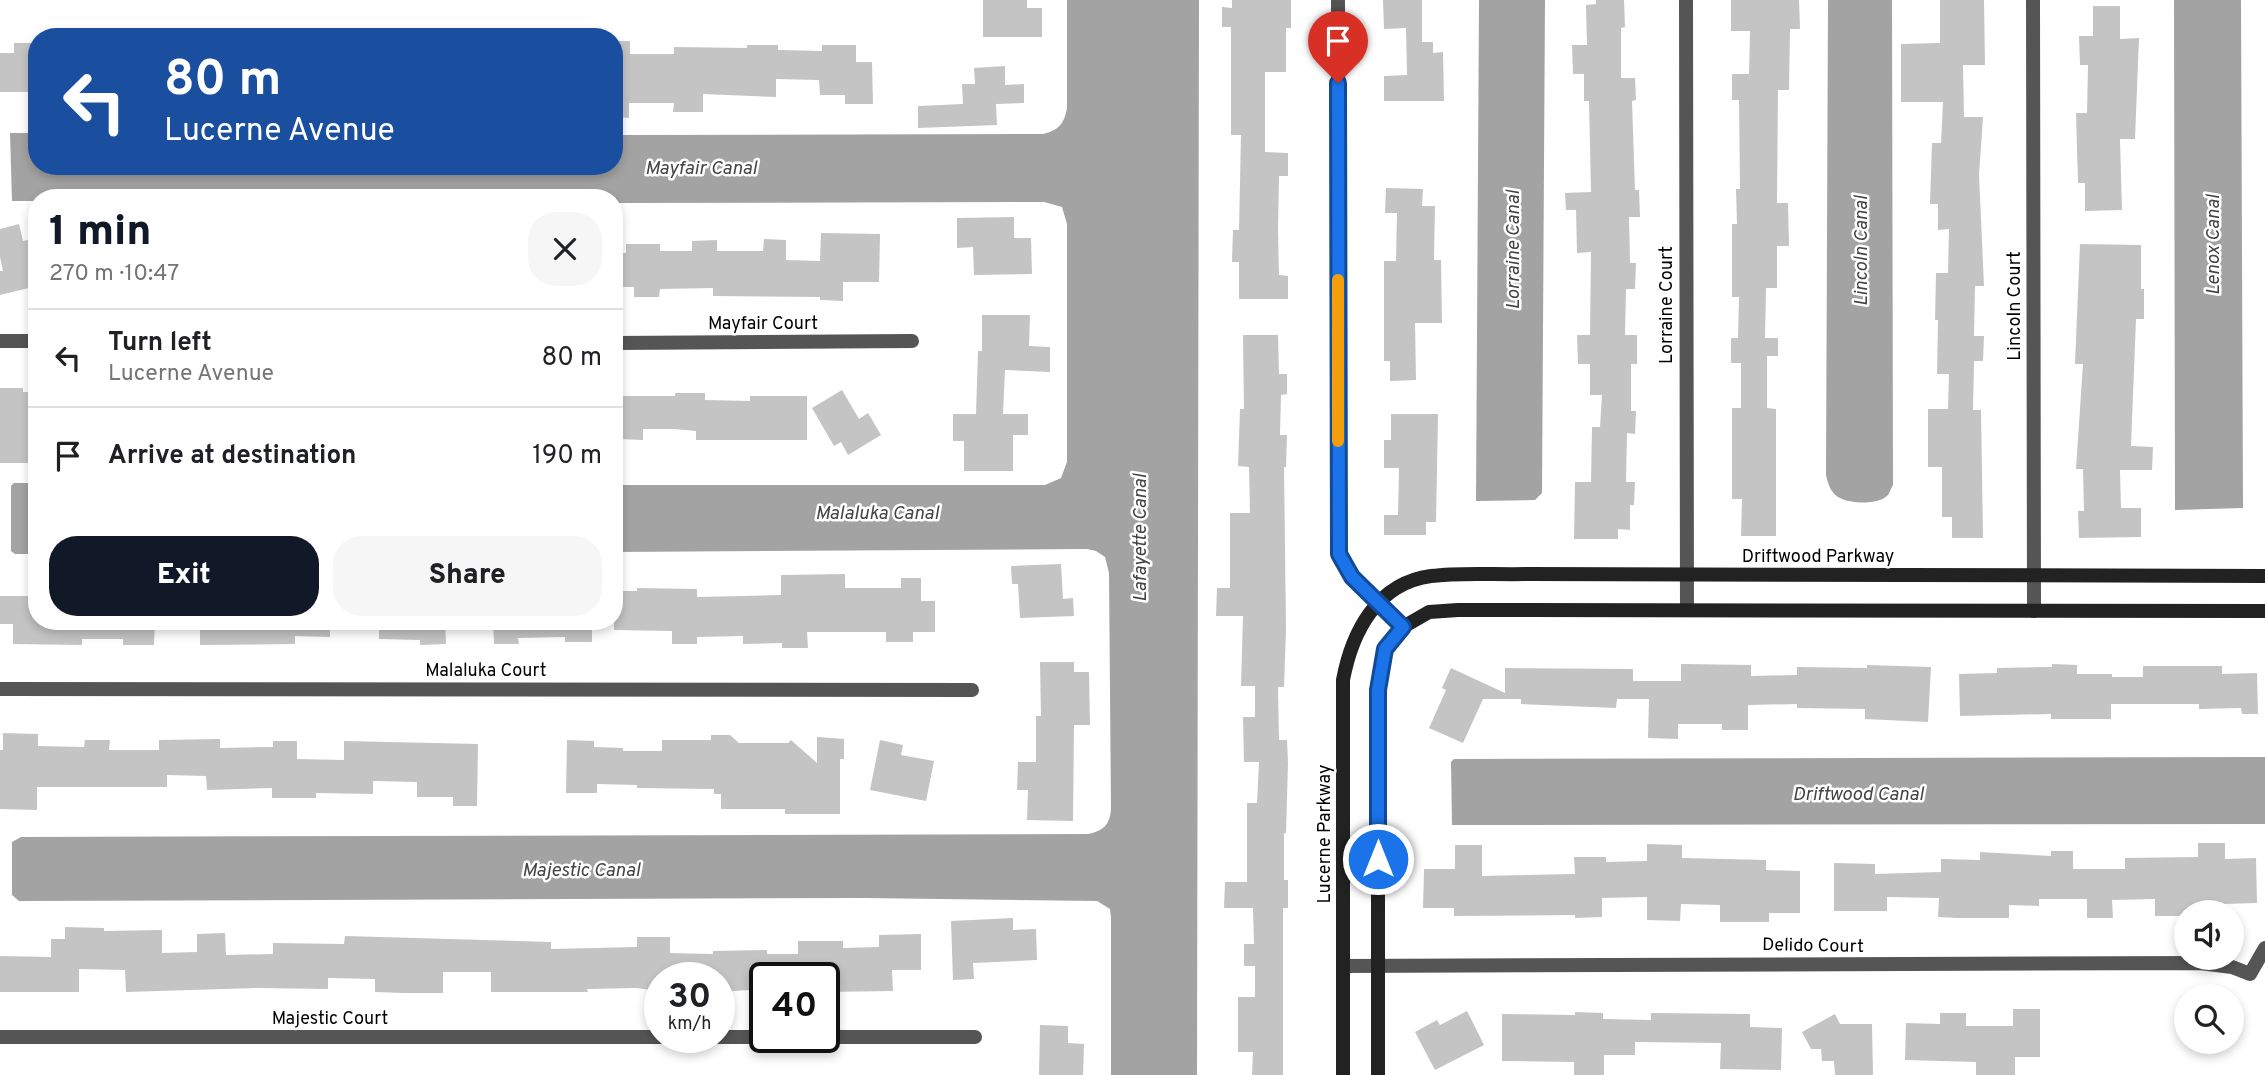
<!DOCTYPE html>
<html lang="en">
<head>
<meta charset="utf-8">
<style>
	:root { --surface:#fff; --page:#f6f6f6; --text:#202124; --muted:#757577; --line:#e0e0e0; --accent:#111827 }
	body { margin:0; font-family:Overpass,sans-serif; background:var(--page); color:var(--text); height:100vh; display:flex; flex-direction:column; font-size:26px; white-space:nowrap }
	* { box-sizing:border-box; margin:0 }
	p { font-size:23px; color:var(--muted) }
	.icon { flex:none; width:38px; height:38px; fill:none; stroke:currentColor; stroke-width:2; stroke-linecap:round; stroke-linejoin:round }
	.map { position:relative; flex:1; overflow:hidden }
	.drawer { position:absolute; left:28px; top:189px; width:595px; height:441px; display:flex; flex-direction:column; background:var(--surface); border-radius:28px; box-shadow:0 4px 10px #0003 }
	.drawer>* { flex:none }
	.hud { position:absolute; left:28px; top:28px; width:595px; height:147px; border-radius:28px; box-shadow:0 4px 10px #0003; background:#1a4fa0; color:#fff; overflow:hidden }
	.buttons { position:absolute; left:2174px; top:900px; display:grid; gap:14px }
	.buttons a { display:grid; place-items:center; width:70px; height:70px; border-radius:50%; background:var(--surface); box-shadow:0 4px 10px #0003; font-size:35px }
	.speed { position:absolute; left:644px; top:962px; display:flex; gap:14px; font-size:35px; font-weight:700; text-align:center }
	.speed>* { display:grid; place-content:center; width:91px; height:91px; border-radius:50%; background:var(--surface); box-shadow:0 4px 10px #0003; line-height:1 }
	.speed small { font-size:18px; font-weight:400 }
	.speed .limit { border:4px solid #111; border-radius:10px; background:#fff; color:#111 }
	.pin { position:absolute; display:grid; place-items:center; width:60px; height:60px; color:#fff; margin:-72px -30px; border-radius:50% 50% 50% 0; rotate:-45deg; box-shadow:0 0 7px #0007 }
	.pin .icon { rotate:45deg }
	.me { position:absolute; width:77px; margin:-38px; rotate:0deg; stroke-linejoin:round; filter:drop-shadow(0 0 5px #0008) }
	.turn { display:flex; align-items:center; gap:24px; height:147px; padding:0 21px; font-size:32px }
	.turn .icon { width:91px; height:91px; stroke-width:2.5 }
	.turn b { display:block; font-size:49px; line-height:60px }
	.round { display:grid; place-items:center; flex:none; width:74px; height:74px; border-radius:28px; background:var(--page) }
	.headline { display:flex; align-items:center; justify-content:space-between; height:119px; padding:0 21px }
	h1 { font-size:42px; font-weight:800; line-height:52px; color:var(--accent) }
	.primary-button { display:flex; gap:14px; margin-top:auto; padding:14px 21px }
	.primary-button a { flex:1; height:80px; border-radius:28px; background:var(--accent); color:#fff; font-size:28px; font-weight:800; line-height:80px; text-align:center }
	.primary-button a+a { background:var(--page); color:var(--text) }
	ul { padding:0; list-style:none }
	li { display:flex; align-items:center; gap:21px; height:98px; padding:0 21px; border-top:2px solid var(--line) }
	li div { flex:1 }
	li b { display:block; font-size:26px }
	li em { font-style:normal }
	.map>svg:first-child { display:block }
</style>
</head>
<body>
<div class="map">
<svg width="2265" height="1075" viewBox="0 0 2265 1075">
	<rect width="100%" height="100%" fill="#fff"/>
	<!-- water -->
	<g fill="#a3a3a3">
		<path d="M1067,0h132l-2,1075h-86v-157l-1,-9 -13,-8 -233,-3 -845,3 -7,-6v-53l9,-5 1067,-3c15,-3 22,-9 23,-25l-2,-236 -4,-16 -9,-6 -9,-2 -473,3v-67h431l16,-7 6,-16v-238l-5,-17 -18,-5 -430,1v-5h-577v3h-25l-2,-68h27v33h577v-31l429,-1c16,-4 21,-10 24,-26z"/>
		<path d="M1479,0h66l-3,493 -7,7 -59,1z"/>
		<path d="M1828,0h64l1,485c-2,3 -3,7 -5,10 -9,10 -37,9 -48,3 -9,-4 -12,-14 -14,-23z"/>
		<path d="M2174,0h67l2,508 -68,2z"/>
		<path d="M14,483h23v71h-22l-4,-3v-65z"/>
		<path d="M2265,757v67l-813,1 -1,-63 3,-3z"/>
	</g>
	<!-- building -->
	<g fill="#c4c4c4">
		<path d="M983,0h44v8h15v29h-59z"/>
		<path d="M1232,0h59v28h-5v44h-21v80l23,1v23h-9l-1,54 1,45 9,1v23h-49v-37h-7l1,-32h6l2,-95h-10v-108h-9v-20l10,1z"/>
		<path d="M1383,0h39v42h11v11l10,-1 1,49h-60v-25l23,-1 -1,-47 -22,1z"/>
		<path d="M1596,0h28l1,27 -4,1v50h14l1,22 -4,1 3,89h4l1,27h-11l1,46h6l-1,26h-9l-1,46h12v29h-6v47h5l-1,23 -8,-1 -1,49h9l-1,23h-4v25l-12,-1v10h-44l1,-57h16l1,-55h8l2,-32h-12v-31h-12l-1,-29h13l1,-83 -14,1 -1,-43h-10l-1,-17 26,-1 -2,-91h-5v-27h-11l-1,-29h15l-1,-40 10,-1z"/>
		<path d="M1731,0h68l1,29h-10l-1,61h-11l-1,113h11l1,43h-12v42h-11l-1,50h13v18h-11v52l9,1v127h-35l1,-37h-10v-91h9v-45h-10v-25h7l1,-41h-7v-73h5l-1,-35h4l-1,-89h-7v-26h17l1,-43h-19z"/>
		<path d="M1940,0h44l1,65h-22l1,52h19l-4,58 5,111h-9l-1,50h10l-1,25h-9l-1,49h8l2,128h-31v-21h-10v-50h-14v-58h20l1,-35h-12l1,-54h-3l1,-47h12l1,-44 -11,1v-26h-8l2,-61h9l2,-41h-42v-58l39,-1z"/>
		<path d="M2093,6h27v33l19,-1 -4,101h-15l2,71 -37,1v-28h-7l-2,-70h11l1,-48h-8l-1,-29h14z"/>
		<path d="M614,41h16v13h44v-7l73,1v-3h31v5l44,1v-6h34v17h16l1,42h-28v-9h-25l-1,-15 -43,-1v18l-73,-3v18h-30l1,-9h-45v15l-15,-1z"/>
		<path d="M14,43h22l-1,49h-35v-39h14z"/>
		<path d="M1005,66v19l19,-1v19l-28,1 1,21 -79,3v-22l45,-2 -1,-20h13l-1,-16z"/>
		<path d="M1386,188l37,1 -1,17h13l-1,54h7l1,63h-27l1,57 -26,1v-20h-6v-100h12l1,-48h-12z"/>
		<path d="M1014,217v21h17l1,36 -58,1 -1,-28 -16,1v-30z"/>
		<path d="M19,224l4,17 10,-2 4,16v31l-37,9v-24h3l-3,-14v-28z"/>
		<path d="M821,233l59,1 -1,48h-36v19l-23,-1v-3l-107,-1v-8l-53,1 -1,8h-25v-10h-20v-34h12v-9h34v7h32v-10l25,-1v11h46l1,-12 22,1v20l34,1z"/>
		<path d="M2080,244l61,1v44h3v30h-8l-5,127 22,1 -1,23h-32l1,38h20v29l-62,1 -1,-27h6l-1,-42h-7l7,-105h-8z"/>
		<path d="M982,315h48l-1,31 21,1v25l-45,-2 -2,44h25v21h-15v36h-49v-30h-11v-27h23l2,-63h4z"/>
		<path d="M1243,335h35l1,39h8v20l-6,1 -1,40h7l-1,32h-2l2,163 -2,57h-6l1,53h8l1,23 -2,70h-2v47h4v28h-5v167h-31l1,-23h-15v-55h17v-31h-11v-22h10l-1,-36h-29l1,-26h22v-79h10l2,-41h-15l-1,-45h12v-31h-14l2,-70h-27l1,-28h13v-75h20l-1,-46 -11,-1 2,-57h4z"/>
		<path d="M0,388h23v4h14v50h-8v21h-29z"/>
		<path d="M842,390l17,29 9,-6 13,22 -33,20 -7,-13 -7,4 -22,-38z"/>
		<path d="M675,393h30v7l45,1v-5h57v44h-111v-9l-22,-2h-31v11l-23,-1v-5h-6v-38h61z"/>
		<path d="M1391,414h47l-2,108h-10v13h-42v-20h14l1,-47h-15v-28h7z"/>
		<path d="M1061,564l2,35 10,-1 1,18 -54,2 -2,-34h-6l-1,-18z"/>
		<path d="M845,574v14h56v-10h20v23h14v31h-22v10h-27v-10h-79l1,16h-26v-5l-39,1v-8l-46,1v7h-25v-13l-58,-1v-39h23v-3l60,1v8l84,-2v-20z"/>
		<path d="M0,596h37v25h118l-1,24h-31v-6h-41v6l-69,-1v-20h-13z"/>
		<path d="M200,621h130v16l-35,-1v8l-95,1z"/>
		<path d="M379,621h66l1,23 -26,1v-5l-41,-1z"/>
		<path d="M493,621h99v21h-27v-5l-47,1 1,6h-25z"/>
		<path d="M1040,662h34v10h15l1,53h-16l-1,96 -46,-1 1,-30h-11l1,-28h18v-46h5z"/>
		<path d="M1681,664l70,1v11l46,-1v-8l70,1v-3l64,2 -3,55 -63,-3v-10l-68,-1v-4l-49,1v25h-26v-6h-44v15l-30,-1 1,-39h-32l-1,9 -95,-4v-5h-38l-20,44 -34,-15 17,-38 -4,-2 9,-20 54,25v-25l128,1v12h48z"/>
		<path d="M2052,664l25,1v9h35v3h31v-11h79v8l35,-1 1,41h-16l-1,-6 -42,1v-5h-88v15h-60v-5l-91,2 -1,-42 38,-1v-5l55,-1z"/>
		<path d="M3,733l35,1v12l46,1 1,-7h25l-1,10h50v-10l61,-1v9l53,-1v-6h24v18l47,1v-19l134,3 -1,62h-24v-9h-36v-15l-44,-1v13l-57,-1v5h-44v-10l-65,2 -1,-14 -39,-1v12h-130v23l-37,-1v-59h3z"/>
		<path d="M711,735h19l9,8h49l3,-3 26,23v-26l27,2v20h-4v55h-55v-5h-64v-15h-7v-5l-77,-1v-3l-40,-1v9h-31l1,-53 27,1v6l29,1v3h39v-11h49z"/>
		<path d="M880,740l23,5 -2,10 33,6 -8,40 -56,-11z"/>
		<path d="M2198,843h27v16l31,-1 1,45 -34,1v8h-38v4h-30v-17l-43,1 1,18h-26v-19h-48v7l-30,-1v13h-52l-19,-1 1,-19 -52,-1v14h-53v-48l41,1v10l66,-2v-13l39,1v-8l71,4v-5h22v18h52v-11l73,-1z"/>
		<path d="M1647,844l35,1v13l84,2v10l34,1v42h-31v9h-49v-17l-39,-1 -1,17 -33,-1v-23l-45,1v19l-27,1v-3l-121,1v-8h-31l1,-39h31v-24h27v31l93,-2 -1,-17h32v5l41,-1z"/>
		<path d="M1013,918v12l23,-1 1,31 -64,3 1,16 -21,1 -2,-59z"/>
		<path d="M65,927l39,1v3l58,-1v23l35,-1v-18l28,-1 1,22 47,-1v-11l71,1 1,-8 206,6v7l86,-2v-10h33v16l43,1v-3l54,-1v4h31v-13h45v7l36,-1v-12l42,-1v36h-29l1,21 -69,1v-14h-59v11l-46,3v-14h-59v13l-24,-3 -49,1 1,3h-97v-20h-48v21h-40l-28,-1v-13l-47,-1v11l-71,-1 -131,4 -1,-22 -46,-1v23h-79v-36l51,1v-18h14z"/>
		<path d="M2013,1009h27v48h-25v18h-39v-13l-71,-2 1,-37 34,1v-11h26v13h47z"/>
		<path d="M1467,1011l17,34 -49,25 -20,-38 22,-12 3,5z"/>
		<path d="M1575,1012l28,1v6l48,1v-7l99,1v13l32,1 -1,42 -61,-1 1,-26 -86,-1v13h-31v20h-30v-13l-72,-1v-47l73,1z"/>
		<path d="M1835,1014l5,10h32l1,51h-38l-1,-14h-12l-1,-12h-10l-9,-17z"/>
		<path d="M1040,1025l28,1v17l16,1 -1,31h-44z"/>
	</g>
	<g fill="none" stroke-linecap="round" stroke-linejoin="round">
		<!-- street -->
		<g stroke="#555" stroke-width="14">
			<path d="M1338,0l1,554 13,23 51,50"/>
			<path d="M1686,0l1,610"/>
			<path d="M2033,0l1,611"/>
			<path d="M0,341h37"/>
			<path d="M614,343l298,-2"/>
			<path d="M0,689l972,1"/>
			<path d="M1343,966l857,-3 32,4 18,7 15,-26"/>
			<path d="M0,1037h660"/>
			<path d="M719,1037h46"/>
			<path d="M824,1037h151"/>
		</g>
		<!-- secondary -->
		<g stroke="#222" stroke-width="14">
			<path d="M1343,1075v-395c9,-48 34,-97 88,-104 31,-4 65,-1 97,-2l737,2"/>
			<path d="M1378,1075v-385l7,-41 18,-22 26,-15 29,-2 807,1"/>
		</g>
	</g>
	<g fill="none" stroke-linecap="round" stroke-linejoin="round">
		<!-- route casing -->
		<g stroke="#114b97" stroke-width="18">
			<path id="route" d="M1338,83l1,471 13,23 51,50 -18,22 -7,41v169"/>
		</g>
		<!-- route -->
		<use href="#route" stroke="#1a73e8" stroke-width="12"/>
		<!-- slow -->
		<path stroke="#f59e0b" stroke-width="12" d="M1338,441v-161"/>
	</g>
	<g text-anchor="middle" stroke-width="5" stroke-linejoin="round" paint-order="stroke">
		<!-- street labels -->
		<g font-size="18" fill="#000" stroke="#fff">
			<text transform="translate(1666 305) rotate(-90)" y="6">Lorraine Court</text>
			<text transform="translate(2014 306) rotate(-90)" y="6">Lincoln Court</text>
			<text x="763" y="329">Mayfair Court</text>
			<text x="1818" y="562">Driftwood Parkway</text>
			<text x="486" y="676">Malaluka Court</text>
			<text transform="translate(1324 834) rotate(-90)" y="6">Lucerne Parkway</text>
			<text transform="translate(1813 945) rotate(1)" y="6">Delido Court</text>
			<text x="330" y="1024">Majestic Court</text>
		</g>
		<!-- water labels -->
		<g font-size="19" font-style="italic" fill="#444" stroke="#fff">
			<text x="701" y="174">Mayfair Canal</text>
			<text transform="translate(2212 245) rotate(-90)" y="7">Lenox Canal</text>
			<text transform="translate(1512 250) rotate(-90)" y="7">Lorraine Canal</text>
			<text transform="translate(1860 251) rotate(-90)" y="7">Lincoln Canal</text>
			<text x="877" y="519">Malaluka Canal</text>
			<text transform="translate(1139 538) rotate(-90)" y="7">Lafayette Canal</text>
			<text x="1858" y="800">Driftwood Canal</text>
			<text x="581" y="876">Majestic Canal</text>
		</g>
	</g>
</svg>
<div class="buttons">
<a><svg class="icon" aria-label="sound" viewBox="0 0 24 24"><path d="M4 9h4l5-4v14l-5-4H4zM17 9q2 3 0 6"/></svg></a>
<a><svg class="icon" aria-label="search" viewBox="0 0 24 24"><circle cx="10" cy="10" r="6"/><path d="M15 15l6 6"/></svg></a>
</div>
<div class="speed"><div>30<small>km/h</small></div><div class="limit">40</div></div>
<div class="pin" style="left:1338px;top:83px;background:#d93025"><svg class="icon" aria-label="arrive" viewBox="0 0 24 24"><path d="M6 21V4h12l-3 4 3 4H6"/></svg></div>
<svg class="me" style="left:1378px;top:859px" viewBox="-20 -20 40 40"><circle r="17" fill="#1a73e8" stroke="#fff" stroke-width="3"/><path d="M0-11L8 9 0 5-8 9z" fill="#fff"/></svg>
<div class="hud">
<div class="turn"><svg class="icon" aria-label="left" viewBox="0 0 24 24"><path d="M17 20v-9H6M10 6l-5 5 5 5"/></svg><div><b>80 m</b>Lucerne Avenue</div></div>
</div>
<section class="drawer">
<div class="headline"><div><h1>1 min</h1><p>270 m · 10:47</p></div><a class="round"><svg class="icon" aria-label="close" viewBox="0 0 24 24"><path d="M6 6l12 12M18 6L6 18"/></svg></a></div>
<ul>
<li><svg class="icon" aria-label="left" viewBox="0 0 24 24"><path d="M17 20v-9H6M10 6l-5 5 5 5"/></svg><div><b>Turn left</b><p>Lucerne Avenue</p></div><em>80 m</em></li>
<li><svg class="icon" aria-label="arrive" viewBox="0 0 24 24"><path d="M6 21V4h12l-3 4 3 4H6"/></svg><div><b>Arrive at destination</b></div><em>190 m</em></li>
</ul>
<div class="primary-button"><a>Exit</a><a>Share</a></div>
</section>
</div>
</body>
</html>
